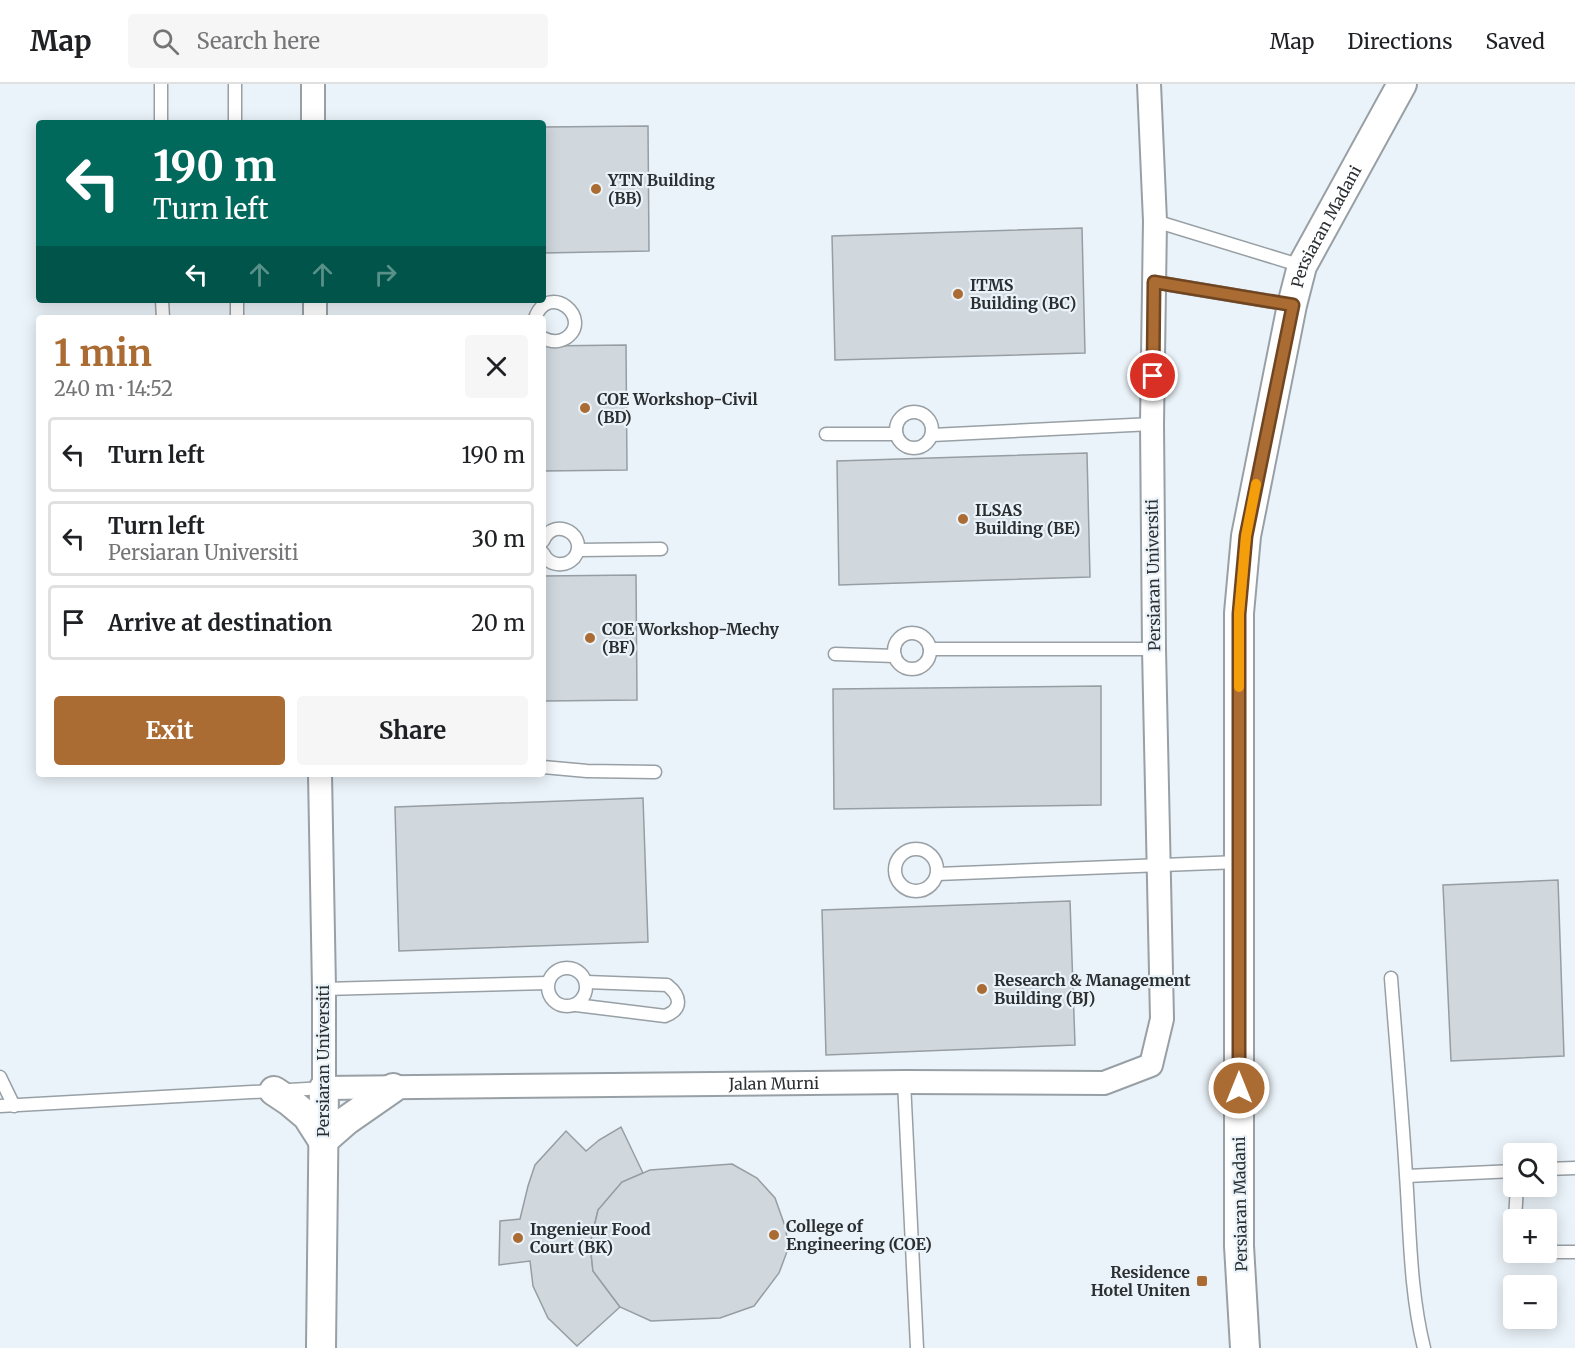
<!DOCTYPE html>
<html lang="en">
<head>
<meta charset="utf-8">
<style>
	:root { --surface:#fff; --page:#f6f6f6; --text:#202124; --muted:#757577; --line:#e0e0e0; --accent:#ab6c33 }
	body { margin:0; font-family:Merriweather,serif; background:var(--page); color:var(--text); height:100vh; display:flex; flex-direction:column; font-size:22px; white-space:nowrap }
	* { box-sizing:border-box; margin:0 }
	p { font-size:20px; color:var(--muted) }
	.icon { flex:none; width:33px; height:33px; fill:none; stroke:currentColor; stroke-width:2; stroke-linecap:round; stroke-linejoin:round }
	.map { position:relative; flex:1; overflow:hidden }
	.panel { position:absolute; left:36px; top:231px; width:510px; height:462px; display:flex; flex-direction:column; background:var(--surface); border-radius:6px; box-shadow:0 3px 15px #0003 }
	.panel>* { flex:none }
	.banner { position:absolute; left:36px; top:36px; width:510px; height:183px; border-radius:6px; box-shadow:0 3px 15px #0003; background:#00695c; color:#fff; overflow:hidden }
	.tools { position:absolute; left:1503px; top:1059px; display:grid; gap:12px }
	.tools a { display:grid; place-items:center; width:54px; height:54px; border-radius:6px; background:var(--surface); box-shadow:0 3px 15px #0003; font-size:30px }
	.pin { position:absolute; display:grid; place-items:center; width:51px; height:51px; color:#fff; margin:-26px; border:3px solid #fff; border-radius:50%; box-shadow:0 2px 6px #0007 }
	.me { position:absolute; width:66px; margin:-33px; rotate:0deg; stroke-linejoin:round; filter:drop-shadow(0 0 4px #0008) }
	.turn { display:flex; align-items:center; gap:21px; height:126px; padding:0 18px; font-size:27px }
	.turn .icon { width:78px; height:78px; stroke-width:2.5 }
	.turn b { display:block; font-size:42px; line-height:51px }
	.lanes { display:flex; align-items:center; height:57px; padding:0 18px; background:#0003; justify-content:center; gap:30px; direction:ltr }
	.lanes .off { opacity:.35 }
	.round { display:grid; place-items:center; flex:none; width:63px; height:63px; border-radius:6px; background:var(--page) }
	.head { display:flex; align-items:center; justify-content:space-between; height:102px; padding:0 18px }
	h1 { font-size:36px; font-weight:700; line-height:45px; color:var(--accent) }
	.primary-button { display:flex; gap:12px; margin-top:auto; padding:12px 18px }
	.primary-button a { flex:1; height:69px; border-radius:6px; background:var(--accent); color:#fff; font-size:24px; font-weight:700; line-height:69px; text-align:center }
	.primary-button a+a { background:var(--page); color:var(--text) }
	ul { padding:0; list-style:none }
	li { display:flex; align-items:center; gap:18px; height:75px; margin:0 12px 9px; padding:0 6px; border:3px solid var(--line); border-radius:6px }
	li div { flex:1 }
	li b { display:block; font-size:22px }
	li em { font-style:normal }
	header { display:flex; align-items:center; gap:36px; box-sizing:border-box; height:84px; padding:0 30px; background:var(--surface); border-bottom:2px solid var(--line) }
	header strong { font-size:28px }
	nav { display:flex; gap:33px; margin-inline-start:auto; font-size:21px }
	.search { width:420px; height:54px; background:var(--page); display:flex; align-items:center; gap:15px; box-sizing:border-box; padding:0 21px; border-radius:6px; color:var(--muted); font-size:22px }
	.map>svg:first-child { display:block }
</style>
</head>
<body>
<header>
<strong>Map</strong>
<div class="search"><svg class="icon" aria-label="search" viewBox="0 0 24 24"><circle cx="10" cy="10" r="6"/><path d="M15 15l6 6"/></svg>Search here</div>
<nav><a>Map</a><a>Directions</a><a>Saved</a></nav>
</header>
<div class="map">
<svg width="1575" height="1264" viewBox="0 0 1575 1264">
	<rect width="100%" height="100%" fill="#eaf3f9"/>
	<!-- building -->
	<g fill="#d0d8de" stroke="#969ea3" stroke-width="1.5">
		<path d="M648,42l1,125 -106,2v-126z"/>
		<path d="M1082,144l3,125 -250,7 -3,-124z"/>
		<path d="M626,261l1,125 -84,1v-125z"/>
		<path d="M1087,369l3,124 -251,8 -2,-124z"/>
		<path d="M636,491l1,125 -94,1v-125z"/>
		<path d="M1101,602v119l-267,4 -1,-120z"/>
		<path d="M643,714l5,144 -249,9 -4,-144z"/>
		<path d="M1558,796l6,176 -113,5 -8,-176z"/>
		<path d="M1070,817l5,144 -249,10 -4,-145z"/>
		<path d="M621,1043l22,46 -21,9 -24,28 -8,34 3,27 27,36 -43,39 -29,-28 -15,-32 -3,-25 -31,4 1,-44 20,-2 8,-33 7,-21 31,-34 20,20 13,-11z"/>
		<path d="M732,1080l25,14 18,20 11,31 2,20 -9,24 -25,33 -34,12 -69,3 -31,-14 -27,-36 -3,-27 8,-34 24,-28 28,-12z"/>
	</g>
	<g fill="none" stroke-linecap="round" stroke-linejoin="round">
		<!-- service casing -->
		<g stroke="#98a0a5" stroke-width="15">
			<g id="service">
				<path d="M161,0v39"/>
				<path d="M235,0v39"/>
				<path d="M1155,137l147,45"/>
				<path d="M1154,198l138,23"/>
				<path d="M162,216l1,18"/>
				<path d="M237,216v18"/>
				<path d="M535,234c14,-38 59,1 31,20 -8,5 -15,4 -23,0"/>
				<circle cx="914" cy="346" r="18"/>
				<path d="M826,350h70"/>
				<path d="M932,351l220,-11"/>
				<path d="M543,457c12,-27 47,-4 31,17 -3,3 -7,6 -12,6 -9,1 -15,-3 -19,-11"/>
				<path d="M578,466l83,-1"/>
				<circle cx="912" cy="567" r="18"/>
				<path d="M930,565h224"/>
				<path d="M835,570l60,2"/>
				<path d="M543,683l44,4 68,1"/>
				<circle cx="916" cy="786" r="21"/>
				<path d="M937,790l302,-12"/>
				<circle cx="567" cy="903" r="19"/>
				<path d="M1391,894c5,66 11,131 15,197 4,57 4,117 18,173"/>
				<path d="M324,905l224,-6"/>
				<path d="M576,921l89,11c18,-7 16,-20 2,-31l-81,-3"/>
				<path d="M0,993l14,29"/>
				<path d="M904,998l13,266"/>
				<path d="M0,1022l324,-18"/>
				<path d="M1546,1085l29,-1"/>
				<path d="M1407,1092l107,-5"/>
				<path d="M1515,1136l2,-34"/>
				<path d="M1514,1154v2"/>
				<path d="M1525,1168h50"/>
			</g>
		</g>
		<!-- minor casing -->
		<g stroke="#98a0a5" stroke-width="26">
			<g id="minor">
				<path d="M313,0v39"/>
				<path d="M315,216v18"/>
				<path id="s1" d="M320,690l4,215v99l580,-6 200,1 47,-18 11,-46 -8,-370 -2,-225 3,-203 -6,-137"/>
			</g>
		</g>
		<!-- tertiary casing -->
		<g stroke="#98a0a5" stroke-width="32">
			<g id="tertiary">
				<path d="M274,1007l15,10 18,15 16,25"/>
				<path d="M323,1057l24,-21 46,-32"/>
				<path d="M321,1264l3,-260"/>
				<path id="s2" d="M1245,1264l-6,-102v-633l7,-77 46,-231 10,-39 100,-182"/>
			</g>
		</g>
		<!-- service -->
		<use href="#service" stroke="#fff" stroke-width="12"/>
		<!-- minor -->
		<use href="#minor" stroke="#fff" stroke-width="22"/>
		<!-- tertiary -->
		<use href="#tertiary" stroke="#fff" stroke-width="28"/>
	</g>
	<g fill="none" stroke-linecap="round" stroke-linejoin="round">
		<!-- route casing -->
		<g stroke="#6f4621" stroke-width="15">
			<path id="route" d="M1153,292l1,-94 139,23 -47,231 -7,78v474"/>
		</g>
		<!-- route -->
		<use href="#route" stroke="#ab6c33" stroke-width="10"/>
		<!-- slow -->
		<path stroke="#f59e0b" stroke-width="10" d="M1239,603v-73l7,-78 10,-52"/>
	</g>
	<!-- markers -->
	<g fill="#ab6c33" stroke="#eaf3f9" stroke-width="2">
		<circle cx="596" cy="105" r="6"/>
		<circle cx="958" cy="210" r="6"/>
		<circle cx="585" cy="324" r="6"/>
		<circle cx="963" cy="435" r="6"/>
		<circle cx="590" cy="554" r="6"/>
		<circle cx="982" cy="905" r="6"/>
		<circle cx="774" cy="1151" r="6"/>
		<circle cx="518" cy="1154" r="6"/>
		<rect x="1196" y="1191" width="12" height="12" rx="3"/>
	</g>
	<g text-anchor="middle" stroke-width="4.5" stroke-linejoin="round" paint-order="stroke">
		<!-- poi labels -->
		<g font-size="16" font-weight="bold" fill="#2c2f31" stroke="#eaf3f9" text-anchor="start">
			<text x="608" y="102">YTN Building<tspan x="608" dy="18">(BB)</tspan></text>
			<text x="970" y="207">ITMS<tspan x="970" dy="18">Building (BC)</tspan></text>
			<text x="597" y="321">COE Workshop-Civil<tspan x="597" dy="18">(BD)</tspan></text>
			<text x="975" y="432">ILSAS<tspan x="975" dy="18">Building (BE)</tspan></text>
			<text x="602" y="551">COE Workshop-Mechy<tspan x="602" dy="18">(BF)</tspan></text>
			<text x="994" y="902">Research &amp; Management<tspan x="994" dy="18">Building (BJ)</tspan></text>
			<text x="786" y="1148">College of<tspan x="786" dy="18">Engineering (COE)</tspan></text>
			<text x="530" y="1151">Ingenieur Food<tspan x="530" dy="18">Court (BK)</tspan></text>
			<text x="1190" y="1194" text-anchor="end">Residence<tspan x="1190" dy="18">Hotel Uniten</tspan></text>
		</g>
		<!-- street labels -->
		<g font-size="16" fill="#2c2f31" stroke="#eaf3f9">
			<text dy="6" stroke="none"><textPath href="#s2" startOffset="1134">Persiaran Madani</textPath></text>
			<text transform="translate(1153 491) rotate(-91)" y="6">Persiaran Universiti</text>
			<text transform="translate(323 977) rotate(-90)" y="6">Persiaran Universiti</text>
			<text dy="6" stroke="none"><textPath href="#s1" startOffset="764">Jalan Murni</textPath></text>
			<text transform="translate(1240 1120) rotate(-91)" y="6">Persiaran Madani</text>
		</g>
	</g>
</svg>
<div class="tools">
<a><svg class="icon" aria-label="search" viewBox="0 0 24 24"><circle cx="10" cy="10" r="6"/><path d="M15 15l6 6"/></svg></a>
<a>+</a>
<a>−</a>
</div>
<div class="pin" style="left:1153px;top:292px;background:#d93025"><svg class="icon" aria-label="arrive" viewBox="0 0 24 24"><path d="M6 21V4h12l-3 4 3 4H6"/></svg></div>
<svg class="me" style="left:1239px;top:1004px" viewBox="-20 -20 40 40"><circle r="17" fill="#ab6c33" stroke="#fff" stroke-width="3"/><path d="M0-11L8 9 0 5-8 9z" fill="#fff"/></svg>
<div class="banner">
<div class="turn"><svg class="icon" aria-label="left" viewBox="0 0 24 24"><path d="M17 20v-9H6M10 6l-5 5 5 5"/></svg><div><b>190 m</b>Turn left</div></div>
<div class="lanes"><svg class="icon" aria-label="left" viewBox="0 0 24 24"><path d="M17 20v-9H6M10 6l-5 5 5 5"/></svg><svg class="icon off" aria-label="ahead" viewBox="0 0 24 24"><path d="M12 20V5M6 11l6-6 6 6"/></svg><svg class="icon off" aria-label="ahead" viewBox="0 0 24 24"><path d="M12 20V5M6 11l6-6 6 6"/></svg><svg class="icon off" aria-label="right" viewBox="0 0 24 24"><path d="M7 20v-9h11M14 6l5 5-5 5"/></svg></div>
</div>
<section class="panel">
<div class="head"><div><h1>1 min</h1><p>240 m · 14:52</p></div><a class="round"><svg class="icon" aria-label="close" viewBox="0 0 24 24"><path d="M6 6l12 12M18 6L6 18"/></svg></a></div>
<ul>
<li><svg class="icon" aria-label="left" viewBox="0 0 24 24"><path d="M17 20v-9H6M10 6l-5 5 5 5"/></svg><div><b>Turn left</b></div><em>190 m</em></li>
<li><svg class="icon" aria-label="left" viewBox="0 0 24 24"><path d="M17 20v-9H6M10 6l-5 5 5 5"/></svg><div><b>Turn left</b><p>Persiaran Universiti</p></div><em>30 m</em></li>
<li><svg class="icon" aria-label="arrive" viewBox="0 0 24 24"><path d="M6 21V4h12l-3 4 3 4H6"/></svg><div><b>Arrive at destination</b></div><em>20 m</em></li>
</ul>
<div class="primary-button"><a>Exit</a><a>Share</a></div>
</section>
</div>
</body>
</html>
